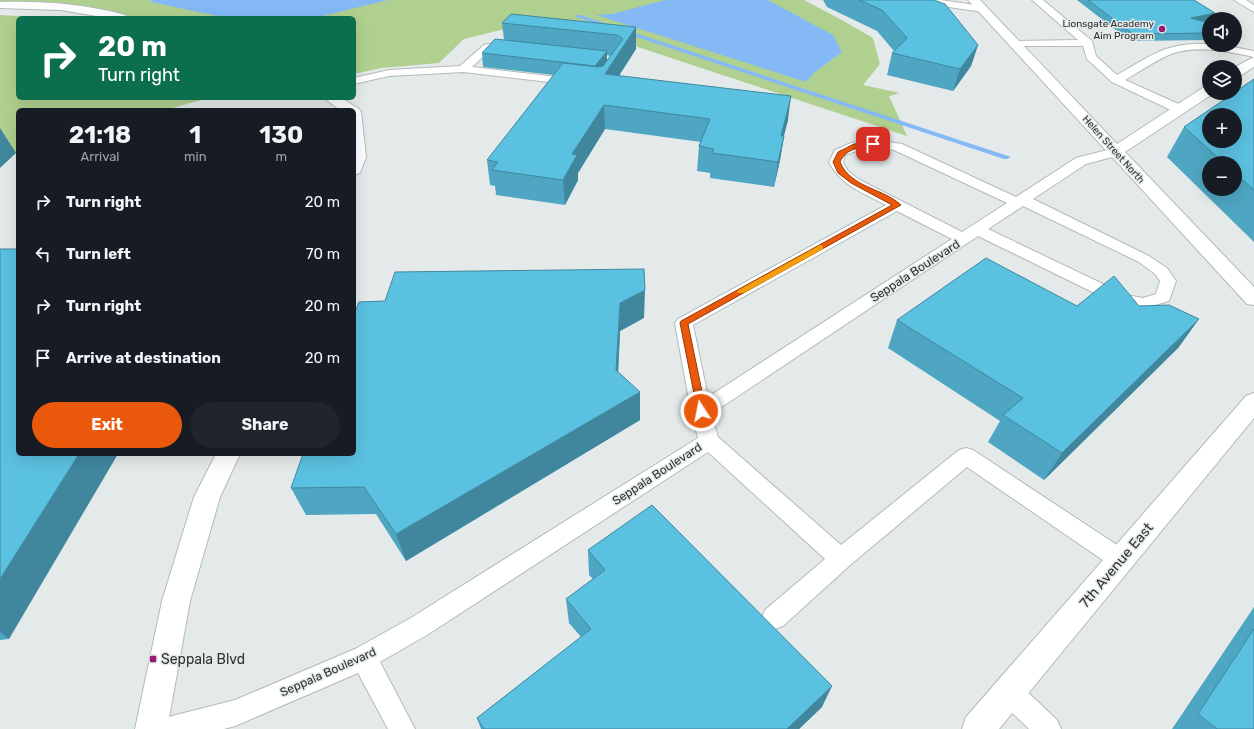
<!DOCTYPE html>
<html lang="en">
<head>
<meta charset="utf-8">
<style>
	:root { --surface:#171b24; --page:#20242c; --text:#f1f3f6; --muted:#9ea1a6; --accent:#ea580c }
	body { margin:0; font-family:Rubik,sans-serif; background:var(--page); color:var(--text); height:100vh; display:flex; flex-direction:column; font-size:15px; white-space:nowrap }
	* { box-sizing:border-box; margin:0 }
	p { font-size:13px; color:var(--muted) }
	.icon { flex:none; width:22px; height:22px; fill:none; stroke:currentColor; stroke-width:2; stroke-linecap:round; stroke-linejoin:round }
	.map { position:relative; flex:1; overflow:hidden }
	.drawer { position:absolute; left:16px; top:108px; width:340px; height:348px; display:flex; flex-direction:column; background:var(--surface); border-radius:6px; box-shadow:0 4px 16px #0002 }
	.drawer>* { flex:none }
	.guide { position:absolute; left:16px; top:16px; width:340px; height:84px; border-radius:6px; box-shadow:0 4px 16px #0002; background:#0b6e4f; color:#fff; overflow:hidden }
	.fabs { position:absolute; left:1202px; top:12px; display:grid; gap:8px }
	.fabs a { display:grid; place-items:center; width:40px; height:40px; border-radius:50%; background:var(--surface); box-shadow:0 4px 16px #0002; font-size:20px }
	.pin { position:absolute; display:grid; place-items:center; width:34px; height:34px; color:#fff; margin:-17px; border-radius:8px; box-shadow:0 2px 6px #0006 }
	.me { position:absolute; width:44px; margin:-22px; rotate:349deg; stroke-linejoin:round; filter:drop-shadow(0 0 3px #0008) }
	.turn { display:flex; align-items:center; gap:14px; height:84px; padding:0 16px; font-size:18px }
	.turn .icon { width:52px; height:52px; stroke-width:2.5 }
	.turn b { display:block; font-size:28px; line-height:34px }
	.eta { display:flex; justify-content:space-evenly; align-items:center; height:68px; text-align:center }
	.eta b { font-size:24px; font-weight:700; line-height:28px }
	.button { display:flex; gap:8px; margin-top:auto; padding:8px 16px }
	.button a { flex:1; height:46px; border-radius:24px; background:var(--accent); color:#fff; font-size:16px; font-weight:700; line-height:46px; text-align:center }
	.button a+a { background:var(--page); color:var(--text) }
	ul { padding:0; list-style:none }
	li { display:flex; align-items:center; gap:12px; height:52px; padding:0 16px }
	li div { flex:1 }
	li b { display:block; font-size:15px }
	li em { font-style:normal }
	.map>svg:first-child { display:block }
</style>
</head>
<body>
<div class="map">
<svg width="1254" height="729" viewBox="0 0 1254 729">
	<rect width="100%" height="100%" fill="#e4eaea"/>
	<!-- green -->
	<g fill="#b0d08f">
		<path d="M0,0h804l36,19 33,19 7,26 -17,21 37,8 -11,3 18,40 -357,-118 -86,21 -25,24 -58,5 -27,6v-56h-218l-49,-12 -50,-4 -37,1z"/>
		<path d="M0,15l52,3h-34v80h190l-42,12h-148v42l-18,5z"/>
	</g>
	<!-- water -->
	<g fill="#84b9f6">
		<path d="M151,0h237l-74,18h-87l-76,-16z"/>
		<path d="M665,0h103l65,35 9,17 -27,20 -9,10 -210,-67 16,-1z"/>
	</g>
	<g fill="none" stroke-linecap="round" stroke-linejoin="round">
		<!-- stream -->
		<path fill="#84b9f6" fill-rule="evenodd" d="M576,15h4l431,142 -4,2h-3l-428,-142z"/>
		<!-- service casing -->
		<g stroke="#b4bab9" stroke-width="2">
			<g id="service">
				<path d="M916,0h24l43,6 5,3 -5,3 -62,-9z"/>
				<path d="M1032,0h11l49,41 4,15 21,19c16,-9 32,-20 49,-26 29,-10 59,-4 88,2v6c-25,-5 -54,-12 -80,-4 -17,6 -33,18 -49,27l58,26 2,3 -2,3h-8l-63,-30 -25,-23 -4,-13h-71l-1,-2 5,-3 62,-1z"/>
				<path d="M1234,0h12l8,5v7z"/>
				<path d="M488,44l20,2 5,3 -5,3 -18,-2 -18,17 103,12 6,3 -6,3 -112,-13 -74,4 -35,8v-6l35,-8 71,-4 24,-21z"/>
				<path d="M873,140l29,4 114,53 60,-39 39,-10 5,1 1,3 -1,3 -34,9 -53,35 116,57 18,12 9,13 -7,20 -25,7 -27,-4 -139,-68 -267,178 7,23 123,108 118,-95 7,-2 7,2 156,103 3,7 -3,7 -8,3 -8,-3 -146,-100 -118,99 -66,60 -9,3 -9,-3 -3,-8 3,-8 60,-51 -117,-107 -281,183 -47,27 35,67h-27l-30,-56 -123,53 -11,3h-65l4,-9 9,-4 63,-16 120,-51 54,-30 289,-181 -7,-27 -16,-88 3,-4 208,-114c-22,-12 -45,-19 -57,-43l6,-12 16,-7zM873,148l21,2 113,53 -45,29 -104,-53 -11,-9 -4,-8 2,-7 14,-5zM1023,206l116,56 16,12 5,7 -4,13 -13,4 -17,-3 -138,-66zM897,211l55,28 -244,158 -15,-72z"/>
				<path d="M1009,679l9,4 39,37 4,9h-32l-29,-28 -4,-9 4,-9z"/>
			</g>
		</g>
		<!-- minor casing -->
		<g stroke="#b4bab9" stroke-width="2">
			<g id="minor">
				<path d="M968,0h12l137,144 87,-57 5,-1v7h5l-89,59 129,135v18l-7,-1z"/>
				<path d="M1254,57v10l-14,9 -5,1v-10z"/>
			</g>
		</g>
		<!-- tertiary casing -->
		<g stroke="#b4bab9" stroke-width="2">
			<g id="tertiary">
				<path d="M0,2c43,-1 84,2 125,13l2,3h-19l-47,-8 -61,-2z"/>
				<path d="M324,98h17l18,11 2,3 5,45 -6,16 -6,2v-65h-14z"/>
				<path d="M1254,393v25l-255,311h-37l4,-12 280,-321z"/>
				<path d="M216,454h24l-20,43 -30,104 -23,128h-32l27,-128 32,-104z"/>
			</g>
		</g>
		<!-- service -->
		<use href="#service" fill="#fff" fill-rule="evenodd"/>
		<!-- minor -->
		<use href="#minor" fill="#fff" fill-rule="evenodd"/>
		<!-- tertiary -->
		<use href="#tertiary" fill="#fff" fill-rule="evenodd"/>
	</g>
	<!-- wall -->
	<g fill="#4ea6c2" fill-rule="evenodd">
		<path d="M823,0h111l44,45 -7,21 -18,25 -66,-16 5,-22 2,-2 -17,-20 -50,-24z"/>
		<path d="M1077,0h117l15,19v1l-6,2 6,1v17l-79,1z"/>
		<path d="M502,23l134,4v22l-17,27 169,44 -4,16 -4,24 -6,27 -64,-9v-5l-13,-2 2,-25 2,-4 -96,-13 -27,44v7l-13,25 -69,-10 -1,-9 -5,-1 -3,-25 67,-85 -71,-8 -1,-14 22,-13zM607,55l3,1 -3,4z"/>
		<path d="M1254,79v163l-87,-85 17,-30zM1209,163h26v26h-26z"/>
		<path d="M0,249l9,390 -9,1z"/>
		<path d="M1077,306h62l40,41 -135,133 -56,-38 12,-21 -112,-73 9,-28z"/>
		<path d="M644,318l-24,13 -2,41 22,48 -234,141 -30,-47 -70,1 -15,-27z"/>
		<path d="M588,550l234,157 -23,22h-318l-4,-11 104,-81 -12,-14 -3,-24 27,-20 -4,-4z"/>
		<path d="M1254,607v122h-82z"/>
	</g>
	<!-- shaded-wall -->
	<g fill="#40879e">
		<path d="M1215,13l-3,6h-3v1l-22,5 4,-7z"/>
		<path d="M636,27v22l-31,48v-23z"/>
		<path d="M978,45l-7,21 -18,25 7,-22z"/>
		<path d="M607,51v13l-12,15v-13z"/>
		<path d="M791,96l-3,24 -11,40 4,-24z"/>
		<path d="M604,105l1,24 -27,44v7l-13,25 -2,-25 9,-26z"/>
		<path d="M0,128l16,25 -16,15z"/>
		<path d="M784,136l-4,24 -6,27 4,-25z"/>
		<path d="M645,290l-1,28 -24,13 -3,67 -1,-28 4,-67z"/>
		<path d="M1199,319l-20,28 -135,133 18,-27z"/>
		<path d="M640,392v28l-234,141 -10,-27z"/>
		<path d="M79,454h39l-109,185 -9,-7v-53z"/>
		<path d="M832,686l-10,21 -23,22h-12z"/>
	</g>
	<!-- building -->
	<g fill="#5bc1e1" stroke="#40879e" fill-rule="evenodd">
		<path d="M859,0h75l11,4 33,41 -18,24 -68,-16 15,-15 -25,-28z"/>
		<path d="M1088,0h106l21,13 -24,5 18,5v10l-76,1z"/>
		<path d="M511,14l125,13 -31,47 186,22 -10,40h3l-6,26 -66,-9 2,-4 -15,-3 11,-27 -106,-14 -32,49 5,1 -14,25 -71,-10 6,-8 -11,-2 76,-97 35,4 5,-1 20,-27 -6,-4 -115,-12z"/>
		<path d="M495,39l112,12 -12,15 -113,-13z"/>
		<path d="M1254,79v111l-19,-17v-10h-11l-40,-36 50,-34h1v-1zM1209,115h26v26h-26z"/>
		<path d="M0,249h18v205h61l-79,125z"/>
		<path d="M986,258l91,48 37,-30 25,30 30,-1 30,14 -137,134 -59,-38 20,-17 -126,-78z"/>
		<path d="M644,269l1,21 -25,13 -4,67 24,22 -244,142 -32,-47 -73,1 12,-34h51v-140l5,-12 26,-1 10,-29z"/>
		<path d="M652,505l180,181 -45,43h-303l-7,-11 114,-89 -25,-30 39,-29 -17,-20z"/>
		<path d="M1254,629v100h-37l-19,-15z"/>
	</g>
	<!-- route -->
	<path fill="#ea580c" stroke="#983908" d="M873,142l3,2 -1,1c-14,3 -28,2 -35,17 11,26 43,26 61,43l-213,119 18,87 -1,3h-7l-18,-91 1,-2 211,-116 -41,-22 -13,-10 -5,-11 5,-10 16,-8z"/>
	<!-- slow -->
	<path fill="#f59e0b" d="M820,245l3,1v3l-79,44h-6l-1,-2z"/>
	<!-- markers -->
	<g fill="#991a72" stroke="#e4eaea" stroke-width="1.5">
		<circle cx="1162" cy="29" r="4"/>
		<rect x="149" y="655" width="8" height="8" rx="2"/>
	</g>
	<g text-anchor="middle" stroke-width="3" stroke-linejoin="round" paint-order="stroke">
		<!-- far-poi labels -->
		<g font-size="10" fill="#303332" stroke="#e4eaea" text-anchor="end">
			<text x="1154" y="27">Lionsgate Academy<tspan x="1154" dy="12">Aim Program</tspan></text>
		</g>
		<!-- far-street labels -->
		<g font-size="10" fill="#303332" stroke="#e4eaea">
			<text transform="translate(1114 149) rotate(48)" y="4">Helen Street North</text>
		</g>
		<!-- street labels -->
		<g font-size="12" fill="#303332" stroke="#e4eaea">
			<text transform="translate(915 271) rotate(-33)" y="4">Seppala Boulevard</text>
			<text transform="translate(657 474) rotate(-33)" y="4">Seppala Boulevard</text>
			<text transform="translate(328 672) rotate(-24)" y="4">Seppala Boulevard</text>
		</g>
		<!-- near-street labels -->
		<g font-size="14" fill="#303332" stroke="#e4eaea">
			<text transform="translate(1116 565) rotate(-50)" y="5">7th Avenue East</text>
		</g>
		<!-- near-poi labels -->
		<g font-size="14" fill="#303332" stroke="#e4eaea" text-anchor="start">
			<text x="161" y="664">Seppala Blvd</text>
		</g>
	</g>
</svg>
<div class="fabs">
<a><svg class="icon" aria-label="sound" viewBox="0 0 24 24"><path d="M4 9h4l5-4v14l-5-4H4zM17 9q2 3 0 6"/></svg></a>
<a><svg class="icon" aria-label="layers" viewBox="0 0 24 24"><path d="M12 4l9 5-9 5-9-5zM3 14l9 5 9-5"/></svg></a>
<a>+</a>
<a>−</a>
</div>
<div class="pin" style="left:873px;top:144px;background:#d93025"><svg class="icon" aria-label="arrive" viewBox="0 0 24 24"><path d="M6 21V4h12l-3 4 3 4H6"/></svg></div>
<svg class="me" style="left:701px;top:411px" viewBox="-20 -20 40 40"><circle r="17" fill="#ea580c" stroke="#fff" stroke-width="3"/><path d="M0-11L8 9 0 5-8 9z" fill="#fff"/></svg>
<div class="guide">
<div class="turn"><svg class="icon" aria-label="right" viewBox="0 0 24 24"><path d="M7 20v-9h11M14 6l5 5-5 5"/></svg><div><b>20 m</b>Turn right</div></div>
</div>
<section class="drawer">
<div class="eta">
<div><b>21:18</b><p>Arrival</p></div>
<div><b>1</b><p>min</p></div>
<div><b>130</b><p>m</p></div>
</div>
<ul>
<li><svg class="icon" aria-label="right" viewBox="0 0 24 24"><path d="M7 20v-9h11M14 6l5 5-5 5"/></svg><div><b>Turn right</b></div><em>20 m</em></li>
<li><svg class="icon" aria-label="left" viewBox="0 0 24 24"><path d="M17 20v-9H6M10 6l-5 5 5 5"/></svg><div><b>Turn left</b></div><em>70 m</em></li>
<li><svg class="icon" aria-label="right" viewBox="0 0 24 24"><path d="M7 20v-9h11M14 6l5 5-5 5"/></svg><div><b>Turn right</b></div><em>20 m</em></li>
<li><svg class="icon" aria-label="arrive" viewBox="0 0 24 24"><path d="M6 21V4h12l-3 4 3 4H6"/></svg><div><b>Arrive at destination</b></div><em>20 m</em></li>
</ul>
<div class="button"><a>Exit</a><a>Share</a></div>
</section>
</div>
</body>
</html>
